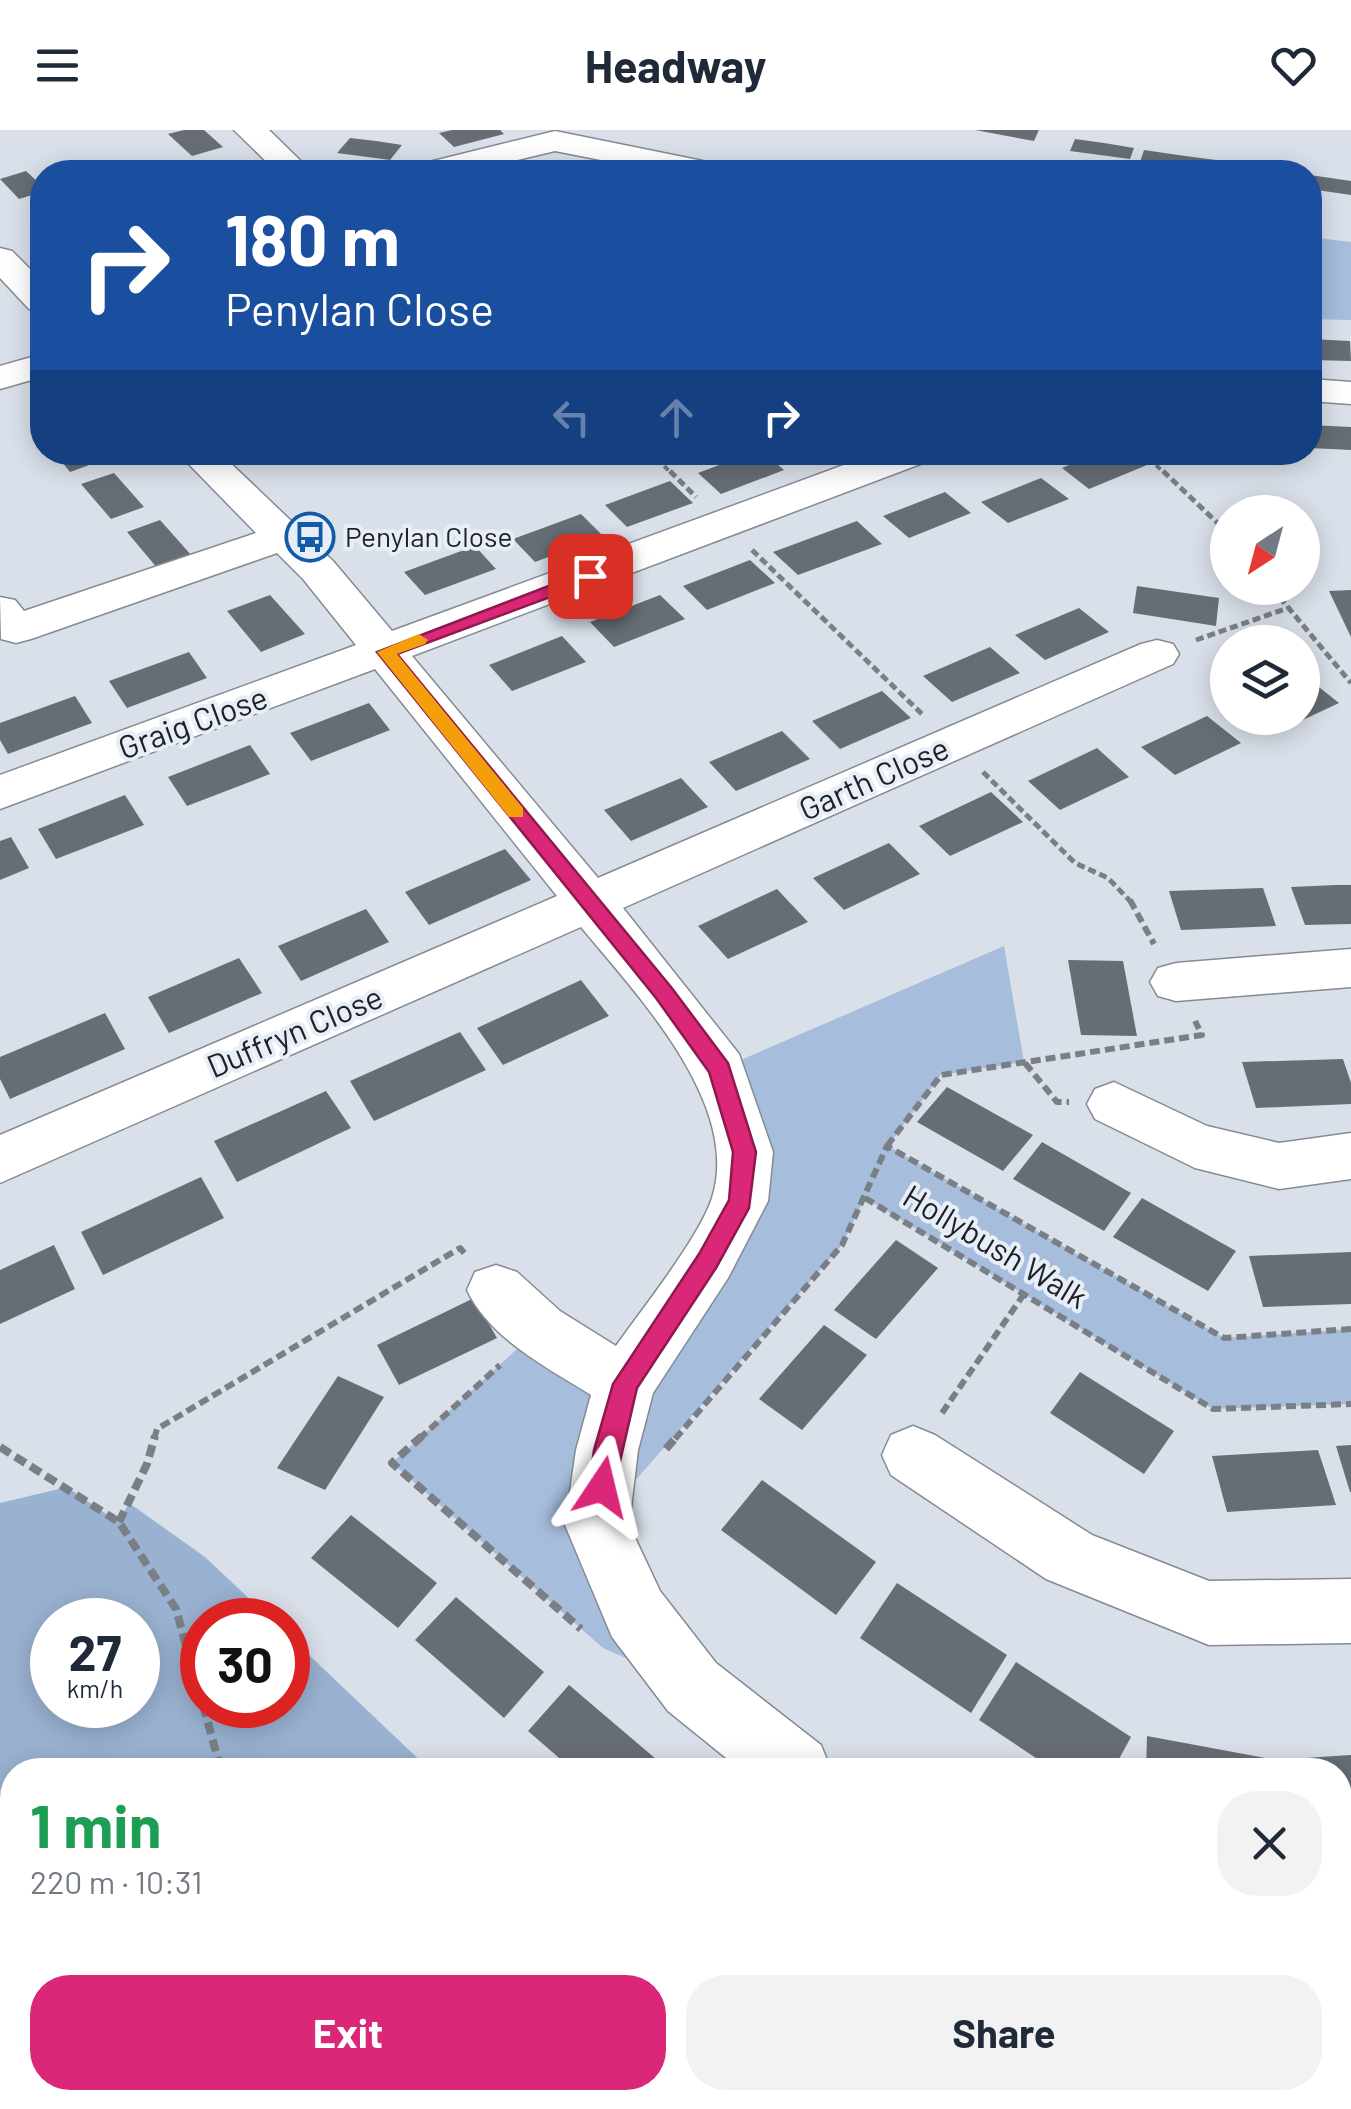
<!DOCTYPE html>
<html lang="en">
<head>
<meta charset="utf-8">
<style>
	:root { --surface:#fff; --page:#f2f2f3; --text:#1f2937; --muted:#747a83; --accent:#db2777 }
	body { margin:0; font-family:Barlow,sans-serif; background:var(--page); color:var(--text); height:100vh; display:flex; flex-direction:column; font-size:38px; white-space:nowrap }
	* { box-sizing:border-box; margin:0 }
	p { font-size:32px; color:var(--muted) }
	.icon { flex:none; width:55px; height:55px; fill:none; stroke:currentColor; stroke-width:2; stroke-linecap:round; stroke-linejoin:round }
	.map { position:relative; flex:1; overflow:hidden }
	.panel { position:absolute; left:0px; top:1628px; width:1352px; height:352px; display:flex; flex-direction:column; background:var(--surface); border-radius:40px 40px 0 0; box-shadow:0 5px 25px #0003 }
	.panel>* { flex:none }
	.top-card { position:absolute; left:30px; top:30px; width:1292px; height:305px; border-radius:40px; box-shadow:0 5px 25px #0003; background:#1a4fa0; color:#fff; overflow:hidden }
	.needle { width:65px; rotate:216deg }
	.tools { position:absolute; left:1210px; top:365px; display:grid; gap:20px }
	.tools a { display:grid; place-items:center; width:110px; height:110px; border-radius:50%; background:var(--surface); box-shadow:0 5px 25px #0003; font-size:50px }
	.speed { position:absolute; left:30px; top:1468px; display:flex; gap:20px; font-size:50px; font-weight:700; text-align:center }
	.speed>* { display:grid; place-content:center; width:130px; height:130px; border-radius:50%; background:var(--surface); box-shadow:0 5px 25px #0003; line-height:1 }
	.speed small { font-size:25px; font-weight:400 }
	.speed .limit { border:15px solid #d22; background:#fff; color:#111 }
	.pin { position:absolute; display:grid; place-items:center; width:85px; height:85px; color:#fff; margin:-42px; border-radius:20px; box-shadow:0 5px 15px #0006 }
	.me { position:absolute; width:110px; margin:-55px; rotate:10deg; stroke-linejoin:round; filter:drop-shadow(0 0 8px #0008) }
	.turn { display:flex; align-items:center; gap:35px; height:210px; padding:0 30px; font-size:45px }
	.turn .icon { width:130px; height:130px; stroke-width:2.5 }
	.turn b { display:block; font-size:70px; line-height:85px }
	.lanes { display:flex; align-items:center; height:95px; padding:0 30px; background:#0003; justify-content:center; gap:50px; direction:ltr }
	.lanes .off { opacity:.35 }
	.round { display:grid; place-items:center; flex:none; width:105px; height:105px; border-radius:40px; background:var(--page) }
	.head { display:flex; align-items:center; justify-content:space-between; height:170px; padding:0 30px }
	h1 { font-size:60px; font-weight:700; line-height:75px; color:#1e9e55 }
	.action { display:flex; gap:20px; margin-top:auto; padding:20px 30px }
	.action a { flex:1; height:115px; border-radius:40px; background:var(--accent); color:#fff; font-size:40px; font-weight:700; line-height:115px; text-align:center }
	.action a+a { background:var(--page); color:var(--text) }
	header { display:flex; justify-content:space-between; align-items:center; height:130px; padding:0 30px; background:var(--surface); font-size:45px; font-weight:700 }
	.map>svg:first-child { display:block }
</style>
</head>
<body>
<header><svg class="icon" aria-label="menu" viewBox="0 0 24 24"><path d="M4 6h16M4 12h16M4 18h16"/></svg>Headway<svg class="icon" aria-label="heart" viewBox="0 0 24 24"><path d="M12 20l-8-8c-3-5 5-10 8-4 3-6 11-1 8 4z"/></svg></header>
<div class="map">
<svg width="1351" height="1979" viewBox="0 0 1351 1979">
	<rect width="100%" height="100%" fill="#dae0ea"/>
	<!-- green -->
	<g fill="#a6bddc">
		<path d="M1310,107l41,5v78l-41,-1z"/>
		<path d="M1004,816l20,116 -83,13 -53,71 336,192 127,-9v75l-138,5 -348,-211 -23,47 -245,279 95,163 -89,-39 -211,-185 147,-134 86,54 115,-182 -20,-132z"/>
	</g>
	<!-- forest -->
	<path fill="#9ab2d1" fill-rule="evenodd" d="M67,1357l51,35 11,-19 76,54 67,63h-70v85h86v-70l142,135h-418v328h765l13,11h-790v-606zM52,1490h86v85h-86z"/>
	<!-- building -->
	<g fill="#676d75">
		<path d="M184,0h20l19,17 -31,9 -24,-22z"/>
		<path d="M452,0h48l4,4 -50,13 -15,-14z"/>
		<path d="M975,0h64l-5,11z"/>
		<path d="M350,8l26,3 26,4 -12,15 -53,-7z"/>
		<path d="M1075,9l29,4 30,5 -4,11 -60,-8z"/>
		<path d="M1144,20l41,6 31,4 -4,12 -72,-10z"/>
		<path d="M1225,33l55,7v2h-58z"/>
		<path d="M26,41l16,15v6l-23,7 -19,-20z"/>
		<path d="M1310,45l41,6v14l-41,-6z"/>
		<path d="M1310,209l40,2 1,20 -41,-1z"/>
		<path d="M1310,295l41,2v23l-41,-2z"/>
		<path d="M54,322h42l7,8 -33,12z"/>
		<path d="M754,322h9l21,18 -63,24 -23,-21z"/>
		<path d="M1100,322h30l17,13 -58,24 -27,-21z"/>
		<path d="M114,343l30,34 -33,12 -30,-35z"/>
		<path d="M1041,348l28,21 -61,24 -27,-21z"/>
		<path d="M670,351l23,22 -66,24 -22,-22z"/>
		<path d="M945,362l26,21 -62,25 -26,-22z"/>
		<path d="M581,384l22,22 -68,26 -22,-23z"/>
		<path d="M160,390l32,36 -34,13 -31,-37z"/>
		<path d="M857,391l25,23 -84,31 -25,-23z"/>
		<path d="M475,416l21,23 -71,26 -21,-23z"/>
		<path d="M750,430l25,23 -68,27 -24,-24z"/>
		<path d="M1137,456l82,12 -3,28 -83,-13z"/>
		<path d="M1351,460v47l-22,-46z"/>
		<path d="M270,465l35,39 -44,18 -34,-41z"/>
		<path d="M660,465l25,24 -71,28 -24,-25z"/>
		<path d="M1079,478l30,24 -64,28 -30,-25z"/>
		<path d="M562,506l24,26 -74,29 -23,-26z"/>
		<path d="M990,517l30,26 -68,29 -29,-26z"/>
		<path d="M189,522l18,26 -80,30 -18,-27z"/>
		<path d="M1305,546l34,27 -64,30 -19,-15h46z"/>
		<path d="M882,561l29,27 -71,31 -28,-28z"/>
		<path d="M75,566l17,27 -84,31 -8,-14v-17z"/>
		<path d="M369,573l21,27 -79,31 -21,-28z"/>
		<path d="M1207,586l34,27 -66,32 -34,-28z"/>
		<path d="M782,601l28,28 -74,32 -27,-29z"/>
		<path d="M250,615l20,29 -83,32 -19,-29z"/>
		<path d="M1097,618l32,29 -69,33 -32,-29z"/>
		<path d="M681,648l27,29 -77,34 -27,-31z"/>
		<path d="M991,662l32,30 -73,34 -31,-30z"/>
		<path d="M125,665l19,30 -88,34 -18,-30z"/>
		<path d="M11,707l18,31 -29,12v-39z"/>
		<path d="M889,713l31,31 -76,36 -31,-32z"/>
		<path d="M505,719l26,31 -102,45 -24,-33z"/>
		<path d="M1336,755h15v39l-46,1 -14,-38z"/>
		<path d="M1263,758l13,38 -95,4 -12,-39z"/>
		<path d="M777,759l31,33 -80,37 -30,-33z"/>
		<path d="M366,779l23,33 -88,39 -23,-35z"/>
		<path d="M239,828l23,35 -93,40 -21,-36z"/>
		<path d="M1068,830l55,1 14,75 -56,-1z"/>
		<path d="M581,850l28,36 -106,49 -26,-37z"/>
		<path d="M105,883l20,36 -115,50 -10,-20v-22z"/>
		<path d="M460,902l26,38 -112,51 -24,-40z"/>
		<path d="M1343,929l8,24v21l-95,4 -14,-46z"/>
		<path d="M947,957l86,48 -30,36 -86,-49z"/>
		<path d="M326,961l25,37 -114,54 -23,-41z"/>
		<path d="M1042,1012l89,51 -27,38 -91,-52z"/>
		<path d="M201,1047l23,41 -121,57 -22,-43z"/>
		<path d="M1142,1068l94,53 -28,40 -95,-54z"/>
		<path d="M896,1110l42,28 -62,71 -42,-29z"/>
		<path d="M54,1115l21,44 -75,35v-54z"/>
		<path d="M1351,1122v52l-88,3 -14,-51z"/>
		<path d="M474,1168l23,40 -98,47 -22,-40z"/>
		<path d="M824,1195l43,30 -65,75 -43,-31z"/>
		<path d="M1080,1242l94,59 -30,43 -94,-61z"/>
		<path d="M338,1246l46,21 -59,93 -48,-22z"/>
		<path d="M1351,1315v47h-1l-14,-46z"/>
		<path d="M1318,1320l18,55 -109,7 -15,-56z"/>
		<path d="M762,1350l114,82 -40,53 -115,-85z"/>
		<path d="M351,1385l86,68 -39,45 -87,-70z"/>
		<path d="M897,1453l110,72 -36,58 -111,-75z"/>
		<path d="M456,1467l88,75 -40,46 -89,-78z"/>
		<path d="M1016,1532l115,75 -18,33h-59l-75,-50z"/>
		<path d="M569,1555l94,80 -4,5h-86l-45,-39z"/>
		<path d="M1147,1606l135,25v9h-136z"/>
		<path d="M1351,1625v79l-11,1v-65h-48l-2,-11z"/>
		<path d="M961,1968h90l14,11h-111z"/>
	</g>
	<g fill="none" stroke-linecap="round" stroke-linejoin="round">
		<!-- minor casing -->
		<g stroke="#848b93" stroke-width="3">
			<g id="minor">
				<path d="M234,0h35l43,42h-35z"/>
				<path d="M555,1l143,29 12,3 4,7 -52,2 -107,-21 -88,21h-54l4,-7z"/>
				<path d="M0,118l12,3 30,30v31l-13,-3 -29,-31z"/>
				<path d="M42,224v23l-42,12v-23z"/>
				<path d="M1310,249l41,3v22l-41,-3z"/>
				<path d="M177,322h42l114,109 59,70 487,-179h57l-5,8 -519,196 186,222 543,-234 16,-4 16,4 6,10 -6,10 -550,244 116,146 34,98 -5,49 -40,77 -75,115 -15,57 -9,75 31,66 56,72 105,82 10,25h-90l-73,-59 -56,-74 -47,-112 11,-75 15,-55c-44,-28 -101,-56 -124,-105l8,-18 21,-7 21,7 43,39 56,35c26,-37 83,-108 96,-148 30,-94 -76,-204 -131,-271l-581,256v-48l557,-239 -182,-227 -375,140v-34l356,-130 -53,-66 -26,-26 -246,86 -15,4 -15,-4 -1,-42 15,3 9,11 232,-78z"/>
				<path d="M1351,819v38l-175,14 -18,-5 -8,-14 8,-14 18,-5z"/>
				<path d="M1114,952l93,44 72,17 72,-10v46l-72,10 -84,-21 -100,-49 -8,-15 8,-15z"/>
				<path d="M913,1296l22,9 157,100 117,46 142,-2v64l-142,2 -163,-66 -155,-104 -9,-20 9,-20z"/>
				<path d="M1351,1788v74l-11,2v-74z"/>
				<path d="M1156,1968h87l5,11h-87z"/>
			</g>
		</g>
		<!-- path-far3 -->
		<g stroke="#7a7f85" stroke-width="4" stroke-dasharray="6 4" stroke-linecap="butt">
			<path d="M650,322l22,22"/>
			<path d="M1141,322l25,22"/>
		</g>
		<!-- path-far2 -->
		<g stroke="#7a7f85" stroke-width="5" stroke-dasharray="8 4" stroke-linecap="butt">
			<path d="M670,341l26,26"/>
			<path d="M1163,341l65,62"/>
			<path d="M752,420l171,165"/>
			<path d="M1272,458l79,95"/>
			<path d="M1196,510l92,-32"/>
			<path d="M983,642l92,91 33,15 23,24"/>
		</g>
		<!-- path-far1 -->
		<g stroke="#7a7f85" stroke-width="6" stroke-dasharray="10 5" stroke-linecap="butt">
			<path d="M1130,770l24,44"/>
			<path d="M1025,933l32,39h12"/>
			<path d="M887,1016l54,-71 261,-40 -7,-14"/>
			<path d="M865,1068l348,211 138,-5"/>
			<path d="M942,1283l82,-119"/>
			<path d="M154,1309l3,-10 303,-181 6,7"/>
			<path d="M419,1309l81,-74"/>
			<path d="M675,1309l167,-194 45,-99 337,192 127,-9"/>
		</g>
		<!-- path -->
		<g stroke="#7a7f85" stroke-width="8" stroke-dasharray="12 6" stroke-linecap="butt">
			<path d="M422,1306l-30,27 189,166"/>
			<path d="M0,1317l119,75 57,87 26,95"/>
			<path d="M666,1319l11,-13"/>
			<path d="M119,1392l28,-58 8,-28"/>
			<path d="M203,1575l18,65"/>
			<path d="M346,1968l12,11"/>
		</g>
		<!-- minor -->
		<use href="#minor" fill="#fff" fill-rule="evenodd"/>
	</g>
	<!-- route -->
	<path fill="#db2777" stroke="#8e194d" stroke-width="2.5" d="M590,440l6,2v8l-199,74 274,333 57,76 28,89 -7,56 -33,60 -79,120 -25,108 -10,3 -9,-3 -4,-9 5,-37 19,-66 86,-130 30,-54 4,-48 -24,-80 -53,-74 -279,-346z"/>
	<!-- slow -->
	<path fill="#f59e0b" d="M419,504l9,6 -3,4 -28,10 126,154v9h-14l-132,-165z"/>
	<!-- icons -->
	<defs>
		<g id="bus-ring" transform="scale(2.5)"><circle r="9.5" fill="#e7eef7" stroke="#135aa9" stroke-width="1.5"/><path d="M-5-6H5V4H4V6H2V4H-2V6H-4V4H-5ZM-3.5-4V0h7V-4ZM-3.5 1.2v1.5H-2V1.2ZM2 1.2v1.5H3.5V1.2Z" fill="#135aa9"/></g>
	</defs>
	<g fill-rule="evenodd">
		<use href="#bus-ring" x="310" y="407"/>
	</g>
	<g text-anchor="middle" stroke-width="8" stroke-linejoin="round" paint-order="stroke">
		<!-- far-poi labels -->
		<g font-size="28" fill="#1e2124" stroke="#e7eef7" text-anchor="start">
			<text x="345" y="417">Penylan Close</text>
		</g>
		<!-- street labels -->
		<g font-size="32" fill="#1e2124" stroke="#e7eef7">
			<text transform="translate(193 593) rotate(-20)" y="11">Graig Close</text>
			<text transform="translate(874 649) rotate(-24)" y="11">Garth Close</text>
			<text transform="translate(295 902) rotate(-23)" y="11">Duffryn Close</text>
			<text transform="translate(995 1117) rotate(31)" y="11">Hollybush Walk</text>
		</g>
	</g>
</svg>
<div class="tools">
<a><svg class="needle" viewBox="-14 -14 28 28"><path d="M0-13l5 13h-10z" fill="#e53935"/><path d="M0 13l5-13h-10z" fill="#747a83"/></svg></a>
<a><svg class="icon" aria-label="layers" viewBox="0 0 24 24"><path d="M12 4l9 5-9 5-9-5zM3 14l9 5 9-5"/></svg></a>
</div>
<div class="speed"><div>27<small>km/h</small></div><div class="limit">30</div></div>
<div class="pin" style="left:590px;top:446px;background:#d93025"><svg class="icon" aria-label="arrive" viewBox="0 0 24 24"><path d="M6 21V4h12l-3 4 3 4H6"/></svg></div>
<svg class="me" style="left:602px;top:1357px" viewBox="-20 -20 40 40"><path d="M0-17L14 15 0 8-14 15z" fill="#db2777" stroke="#fff" stroke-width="4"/></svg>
<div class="top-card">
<div class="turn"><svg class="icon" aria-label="right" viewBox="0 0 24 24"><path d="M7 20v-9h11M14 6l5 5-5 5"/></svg><div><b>180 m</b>Penylan Close</div></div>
<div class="lanes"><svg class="icon off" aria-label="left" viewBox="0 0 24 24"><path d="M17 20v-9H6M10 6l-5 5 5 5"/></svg><svg class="icon off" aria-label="ahead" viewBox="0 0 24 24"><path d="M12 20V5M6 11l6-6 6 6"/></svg><svg class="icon" aria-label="right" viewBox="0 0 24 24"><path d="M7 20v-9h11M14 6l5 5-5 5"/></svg></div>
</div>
<section class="panel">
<div class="head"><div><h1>1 min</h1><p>220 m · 10:31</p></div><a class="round"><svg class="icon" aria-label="close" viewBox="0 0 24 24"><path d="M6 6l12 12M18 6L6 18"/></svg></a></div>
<div class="action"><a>Exit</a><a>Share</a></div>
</section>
</div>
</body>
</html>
